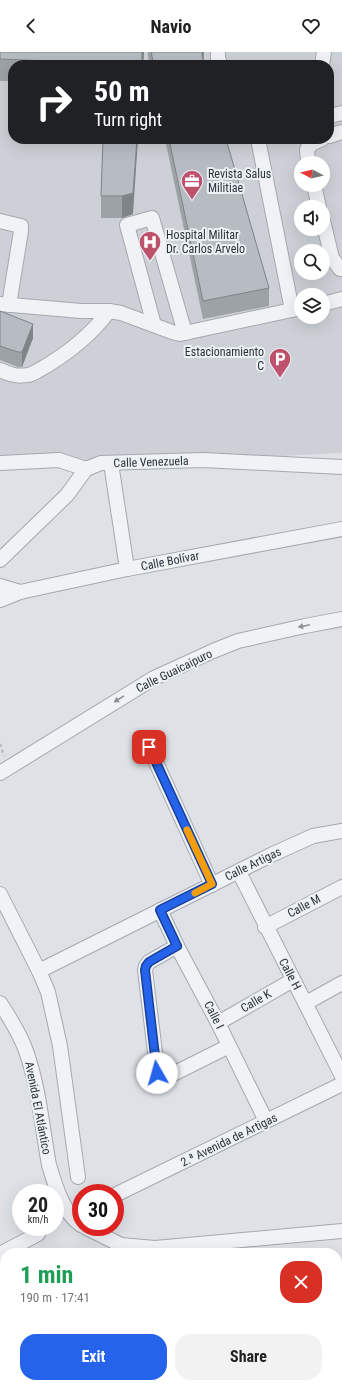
<!DOCTYPE html>
<html lang="en">
<head>
<meta charset="utf-8">
<style>
	:root { --surface:#fff; --page:#f2f2f2; --text:#222; --muted:#767676; --accent:#2563eb }
	body { margin:0; font-family:"Roboto Condensed",sans-serif; background:var(--page); color:var(--text); height:100vh; display:flex; flex-direction:column; font-size:15px; white-space:nowrap }
	* { box-sizing:border-box; margin:0 }
	p { font-size:13px; color:var(--muted) }
	.icon { flex:none; width:22px; height:22px; fill:none; stroke:currentColor; stroke-width:2; stroke-linecap:round; stroke-linejoin:round }
	.map { position:relative; flex:1; overflow:hidden }
	.drawer { position:absolute; left:0px; top:1196px; width:342px; height:140px; display:flex; flex-direction:column; background:var(--surface); border-radius:16px 16px 0 0; box-shadow:0 4px 16px #0002 }
	.drawer>* { flex:none }
	.hud { position:absolute; left:8px; top:8px; width:326px; height:84px; border-radius:16px; box-shadow:0 4px 16px #0002; background:#202124; color:#fff; overflow:hidden }
	.needle { width:26px; rotate:277deg }
	.buttons { position:absolute; left:294px; top:104px; display:grid; gap:8px }
	.buttons a { display:grid; place-items:center; width:36px; height:36px; border-radius:50%; background:var(--surface); box-shadow:0 4px 16px #0002; font-size:20px }
	.speed { position:absolute; left:12px; top:1132px; display:flex; gap:8px; font-size:20px; font-weight:700; text-align:center }
	.speed>* { display:grid; place-content:center; width:52px; height:52px; border-radius:50%; background:var(--surface); box-shadow:0 4px 16px #0002; line-height:1 }
	.speed small { font-size:10px; font-weight:400 }
	.speed .limit { border:6px solid #d22; background:#fff; color:#111 }
	.pin { position:absolute; display:grid; place-items:center; width:34px; height:34px; color:#fff; margin:-17px; border-radius:8px; box-shadow:0 2px 6px #0006 }
	.me { position:absolute; width:44px; margin:-22px; rotate:353deg; stroke-linejoin:round; filter:drop-shadow(0 0 3px #0008) }
	.turn { display:flex; align-items:center; gap:14px; height:84px; padding:0 20px; font-size:18px }
	.turn .icon { width:52px; height:52px; stroke-width:2.5 }
	.turn b { display:block; font-size:28px; line-height:34px }
	.round { display:grid; place-items:center; flex:none; width:42px; height:42px; border-radius:16px; background:var(--page) }
	.summary { display:flex; align-items:center; justify-content:space-between; height:68px; padding:0 20px }
	h1 { font-size:24px; font-weight:700; line-height:30px; color:#1e9e55 }
	.cta { display:flex; gap:8px; margin-top:auto; padding:8px 20px }
	.cta a { flex:1; height:46px; border-radius:16px; background:var(--accent); color:#fff; font-size:16px; font-weight:700; line-height:46px; text-align:center }
	.cta a+a { background:var(--page); color:var(--text) }
	header { display:flex; justify-content:space-between; align-items:center; height:52px; padding:0 20px; background:var(--surface); font-size:18px; font-weight:700 }
	.map>svg:first-child { display:block }
</style>
</head>
<body>
<header><svg class="icon" aria-label="back" viewBox="0 0 24 24"><path d="M15 5l-7 7 7 7"/></svg>Navio<svg class="icon" aria-label="heart" viewBox="0 0 24 24"><path d="M12 20l-8-8c-3-5 5-10 8-4 3-6 11-1 8 4z"/></svg></header>
<div class="map">
<svg width="342" height="1336" viewBox="0 0 342 1336">
	<rect width="100%" height="100%" fill="#dee2e6"/>
	<!-- built -->
	<path fill="#cdd1d7" fill-rule="evenodd" d="M0,0h342v401l-342,17zM13,13h316v74h-316zM301,111h22v22h-22zM301,155h22v22h-22zM301,199h22v22h-22zM301,243h22v22h-22z"/>
	<!-- park -->
	<path fill="#c5cfc0" d="M337,1251l5,5v34l-5,5z"/>
	<g fill="none" stroke-linecap="round" stroke-linejoin="round">
		<!-- minor casing -->
		<g stroke="#a4a9af" stroke-width="16">
			<g id="minor">
				<path d="M218,0v7l3,6"/>
				<path d="M322,13l2,-13"/>
				<path d="M329,64l13,-3"/>
				<path d="M329,84l13,-4"/>
				<path d="M258,87l34,171"/>
				<path d="M308,111l-1,-14 6,-6 9,-4"/>
				<path d="M314,133l5,22"/>
				<path d="M0,169l21,5v5l-12,74"/>
				<path d="M323,169l9,37 8,11h2"/>
				<path d="M0,252l81,7h28l12,2 51,19 8,2 121,-26"/>
				<path d="M323,252l19,-5"/>
				<path d="M154,273l-27,-100 25,-7 33,115"/>
				<path d="M0,318c9,4 17,7 27,5 5,0 10,-4 14,-6 26,-15 50,-34 68,-58"/>
				<path d="M0,411l59,-3 27,9"/>
				<path d="M111,411l16,106"/>
				<path d="M0,508l67,-65 19,-26 15,-6 102,-3 139,7"/>
				<path d="M0,534l20,6"/>
				<path d="M0,548l20,-8 107,-23 215,-40"/>
				<path d="M149,695l63,138"/>
				<path d="M0,721l154,-95 59,-27 25,-10 67,-15 37,-7"/>
				<path d="M239,820l103,204"/>
				<path d="M0,842l39,77 9,21 12,54 18,131"/>
				<path d="M160,858l17,36 41,77 48,98"/>
				<path d="M265,875l77,-40"/>
				<path d="M177,894l-28,16 -3,4 -1,4 13,107 7,1 64,-32"/>
				<path d="M39,919l232,-116 42,-19 29,-5"/>
				<path d="M0,951c10,15 20,31 26,48 13,36 16,76 23,114 6,20 14,48 32,60"/>
				<path d="M306,951l36,-20"/>
				<path d="M218,971l75,-43"/>
				<path d="M115,1143l227,-111"/>
				<path d="M85,1175l36,18 34,3 187,-17"/>
				<path d="M0,1202l38,-20"/>
				<path d="M337,1245l5,-4"/>
				<path d="M337,1310l5,-3"/>
				<path d="M289,1336l10,-5"/>
			</g>
		</g>
		<!-- path -->
		<g stroke="#b8bcc1" stroke-width="2.5" stroke-dasharray="3 3" stroke-linecap="butt">
			<path d="M0,692l4,12"/>
			<path d="M235,1336l7,-2 1,2"/>
		</g>
		<!-- minor -->
		<use href="#minor" stroke="#f0f2f5" stroke-width="14"/>
	</g>
	<!-- wall -->
	<g fill="#9da2a7">
		<path d="M0,0h144l-1,13h-130v16h-13z"/>
		<path d="M148,0h56l-1,9 2,4h-55l-2,-8z"/>
		<path d="M103,87l30,75 -11,4h-21v-22z"/>
		<path d="M165,87h61l43,149v18l-66,13z"/>
		<path d="M0,259l33,27 -11,29h-4l-18,-7z"/>
	</g>
	<!-- shaded-wall -->
	<g fill="#7f8488">
		<path d="M142,0h2l-1,13h-1z"/>
		<path d="M202,0h2l-1,13h-1z"/>
		<path d="M137,87h1l-5,75 -11,4v-22z"/>
		<path d="M33,272v14l-11,29v-15z"/>
	</g>
	<!-- building -->
	<g fill="#b6bcc2" stroke="#7f8488">
		<path d="M0,0h142v13h-46v-2l-96,-4z"/>
		<path d="M151,0h51v4l3,9h-51z"/>
		<path d="M103,87h34l-4,54 -11,3h-21z"/>
		<path d="M169,87h57l43,149 -66,13z"/>
		<path d="M0,259l33,13 -11,28h-4l-18,-6z"/>
	</g>
	<!-- one-way arrows -->
	<defs><path id="oneway-solid" d="M-6-.8H1V-3.2L6.5 0L1 3.2V.8H-6Z"/></defs>
	<g fill="#8c9298">
		<use href="#oneway-solid" transform="translate(304 574) rotate(168)"/>
		<use href="#oneway-solid" transform="translate(119 647) rotate(148)"/>
	</g>
	<g fill="none" stroke-linecap="round" stroke-linejoin="round">
		<!-- route casing -->
		<g stroke="#184099" stroke-width="10">
			<path id="route" d="M149,695l63,137 -52,26 17,36 -28,16 -3,4 -1,4 12,103"/>
		</g>
		<!-- route -->
		<use href="#route" stroke="#2563eb" stroke-width="7"/>
		<!-- slow -->
		<path stroke="#f59e0b" stroke-width="7" d="M187,778l25,54 -17,9"/>
	</g>
	<!-- icons -->
	<defs>
		<g id="office-pin" transform="scale(1.15)"><path d="M0 17L-7.5 6A9.5 9.5 0 1 1 7.5 6Z" fill="#be516b" stroke="#edf1f4"/><path d="M-6-3h4V-5.5h4V-3h4V5H-6ZM-1-4.5V-3h2v-1.5ZM-6 0V1H6V0Z" fill="#fff"/></g>
		<g id="hospital-pin" transform="scale(1.15)"><path d="M0 17L-7.5 6A9.5 9.5 0 1 1 7.5 6Z" fill="#be516b" stroke="#edf1f4"/><path d="M-5-5h3v3.5h4V-5h3V5h-3V1.5h-4V5h-3Z" fill="#fff"/></g>
		<g id="parking-pin" transform="scale(1.15)"><path d="M0 17L-7.5 6A9.5 9.5 0 1 1 7.5 6Z" fill="#be516b" stroke="#edf1f4"/><path d="M-3.5-5.5H1a3.5 3.5 0 0 1 0 7H-1V5.5H-3.5ZM-1-3.4V-.6H.8a1.4 1.4 0 0 0 0-2.8Z" fill="#fff"/></g>
	</defs>
	<g fill-rule="evenodd">
		<use href="#office-pin" x="192" y="129"/>
		<use href="#hospital-pin" x="150" y="190"/>
		<use href="#parking-pin" x="280" y="307"/>
	</g>
	<g text-anchor="middle" stroke-width="4" stroke-linejoin="round" paint-order="stroke">
		<!-- poi labels -->
		<g font-size="12" fill="#29313b" stroke="#edf1f4" text-anchor="start">
			<text x="208" y="126">Revista Salus<tspan x="208" dy="14">Militiae</tspan></text>
			<text x="166" y="187">Hospital Militar<tspan x="166" dy="14">Dr. Carlos Arvelo</tspan></text>
			<text x="264" y="304" text-anchor="end">Estacionamiento<tspan x="264" dy="14">C</tspan></text>
		</g>
		<!-- street labels -->
		<g font-size="12" fill="#29313b" stroke="#edf1f4">
			<text transform="translate(151 410) rotate(-2)" y="4">Calle Venezuela</text>
			<text transform="translate(170 509) rotate(-11)" y="4">Calle Bolívar</text>
			<text transform="translate(174 619) rotate(-26)" y="4">Calle Guaicaipuro</text>
			<text transform="translate(253 812) rotate(-26)" y="4">Calle Artigas</text>
			<text transform="translate(304 854) rotate(-28)" y="4">Calle M</text>
			<text transform="translate(290 922) rotate(62)" y="4">Calle H</text>
			<text transform="translate(256 949) rotate(-30)" y="4">Calle K</text>
			<text transform="translate(214 963) rotate(63)" y="4">Calle I</text>
			<text transform="translate(38 1056) rotate(79)" y="4">Avenida El Atlántico</text>
			<text transform="translate(229 1088) rotate(-26)" y="4">2.ª Avenida de Artigas</text>
		</g>
	</g>
</svg>
<div class="buttons">
<a><svg class="needle" viewBox="-14 -14 28 28"><path d="M0-13l5 13h-10z" fill="#e53935"/><path d="M0 13l5-13h-10z" fill="#767676"/></svg></a>
<a><svg class="icon" aria-label="sound" viewBox="0 0 24 24"><path d="M4 9h4l5-4v14l-5-4H4zM17 9q2 3 0 6"/></svg></a>
<a><svg class="icon" aria-label="search" viewBox="0 0 24 24"><circle cx="10" cy="10" r="6"/><path d="M15 15l6 6"/></svg></a>
<a><svg class="icon" aria-label="layers" viewBox="0 0 24 24"><path d="M12 4l9 5-9 5-9-5zM3 14l9 5 9-5"/></svg></a>
</div>
<div class="speed"><div>20<small>km/h</small></div><div class="limit">30</div></div>
<div class="pin" style="left:149px;top:695px;background:#d93025"><svg class="icon" aria-label="arrive" viewBox="0 0 24 24"><path d="M6 21V4h12l-3 4 3 4H6"/></svg></div>
<svg class="me" style="left:157px;top:1021px" viewBox="-20 -20 40 40"><circle r="19" fill="#fff"/><path d="M0-13L10 11 0 6-10 11z" fill="#2563eb"/></svg>
<div class="hud">
<div class="turn"><svg class="icon" aria-label="right" viewBox="0 0 24 24"><path d="M7 20v-9h11M14 6l5 5-5 5"/></svg><div><b>50 m</b>Turn right</div></div>
</div>
<section class="drawer">
<div class="summary"><div><h1>1 min</h1><p>190 m · 17:41</p></div><a class="round" style="background:#d93025;color:#fff"><svg class="icon" aria-label="close" viewBox="0 0 24 24"><path d="M6 6l12 12M18 6L6 18"/></svg></a></div>
<div class="cta"><a>Exit</a><a>Share</a></div>
</section>
</div>
</body>
</html>
